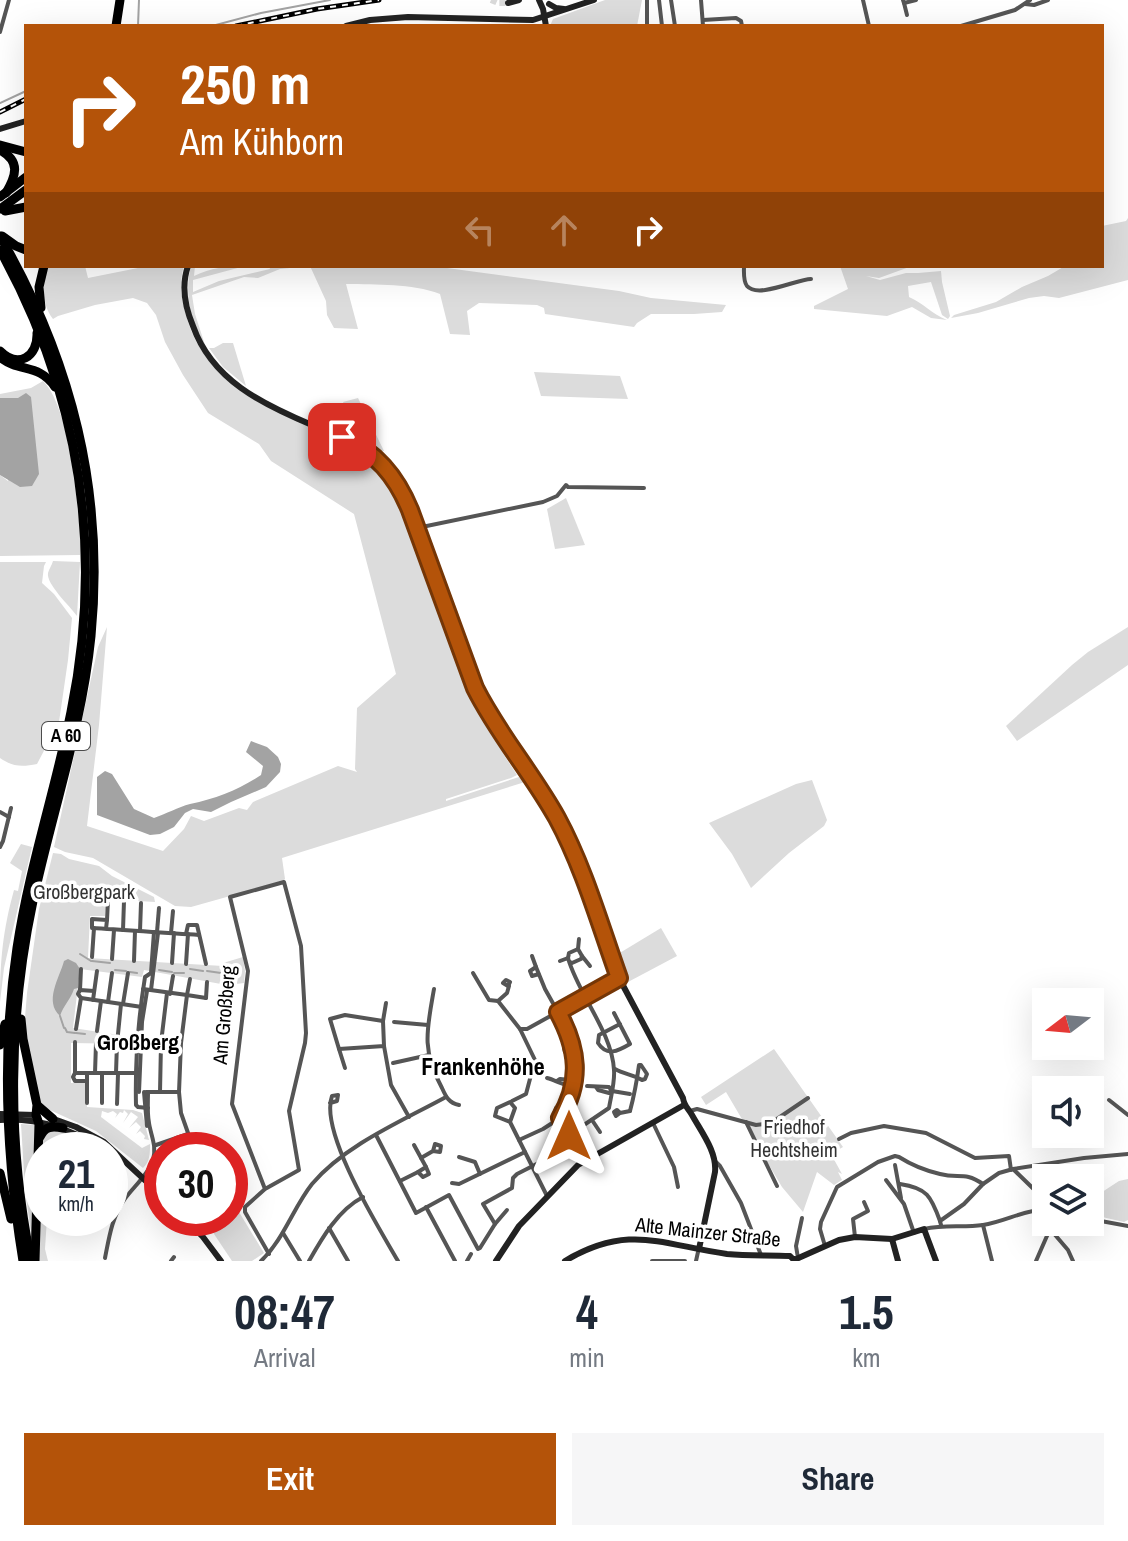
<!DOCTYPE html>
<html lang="en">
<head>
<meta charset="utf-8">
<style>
	:root { --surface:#fff; --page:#f6f6f7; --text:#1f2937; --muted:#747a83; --accent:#b45309 }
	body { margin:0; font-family:"Archivo Narrow",sans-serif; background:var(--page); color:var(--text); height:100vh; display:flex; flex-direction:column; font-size:30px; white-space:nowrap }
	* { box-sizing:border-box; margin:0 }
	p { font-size:26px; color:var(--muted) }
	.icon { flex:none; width:44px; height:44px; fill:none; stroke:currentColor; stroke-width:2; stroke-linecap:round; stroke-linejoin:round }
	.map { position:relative; height:1261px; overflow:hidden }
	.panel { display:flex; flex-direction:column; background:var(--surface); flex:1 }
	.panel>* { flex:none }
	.banner { position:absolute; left:24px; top:24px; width:1080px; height:244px; border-radius:0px; box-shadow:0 8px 32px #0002; background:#b45309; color:#fff; overflow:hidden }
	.needle { width:52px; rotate:254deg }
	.buttons { position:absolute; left:1032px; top:988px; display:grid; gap:16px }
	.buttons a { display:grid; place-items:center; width:72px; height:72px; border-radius:0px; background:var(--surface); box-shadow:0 8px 32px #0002; font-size:40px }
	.speed { position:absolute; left:24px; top:1132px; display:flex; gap:16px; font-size:40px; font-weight:700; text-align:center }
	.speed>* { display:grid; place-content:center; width:104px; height:104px; border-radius:50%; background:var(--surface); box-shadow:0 8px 32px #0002; line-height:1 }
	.speed small { font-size:20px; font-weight:400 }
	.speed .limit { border:12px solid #d22; background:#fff; color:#111 }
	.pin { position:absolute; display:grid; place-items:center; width:68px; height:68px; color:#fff; margin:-34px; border-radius:16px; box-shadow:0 4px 12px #0006 }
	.me { position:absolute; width:88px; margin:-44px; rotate:0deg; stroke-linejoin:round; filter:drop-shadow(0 0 6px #0008) }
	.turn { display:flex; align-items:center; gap:28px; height:168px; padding:0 24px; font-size:36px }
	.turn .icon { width:104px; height:104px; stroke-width:2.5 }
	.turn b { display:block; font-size:56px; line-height:68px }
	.lanes { display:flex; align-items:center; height:76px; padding:0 24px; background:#0003; justify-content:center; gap:40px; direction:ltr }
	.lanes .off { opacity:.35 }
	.eta { display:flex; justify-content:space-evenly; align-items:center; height:136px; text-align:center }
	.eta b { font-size:48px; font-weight:800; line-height:56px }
	.action { display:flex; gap:16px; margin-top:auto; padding:16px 24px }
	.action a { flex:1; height:92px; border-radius:0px; background:var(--accent); color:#fff; font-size:32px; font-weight:800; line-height:92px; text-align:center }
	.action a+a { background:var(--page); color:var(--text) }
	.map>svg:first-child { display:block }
</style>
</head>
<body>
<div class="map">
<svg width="1128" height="1261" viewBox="0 0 1128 1261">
	<rect width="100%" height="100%" fill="#fff"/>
	<!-- green -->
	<g fill="#dcdcdc">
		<path d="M605,0h37l-5,26h-87l3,-7z"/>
		<path d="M1128,218v62l-69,18 -15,-2 -15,2 -51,15 -27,5 3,-3 42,-13 26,-15 26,-11 17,-10h37v-40l24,-5z"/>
		<path d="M47,266h38l3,12 60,-12h36c-5,16 -3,32 2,49 21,80 107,103 175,133 17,12 31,29 41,47l69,191 20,38 39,54 -1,2 -10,-6 -17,-22 15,23 -6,3 -65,21v2l73,-24 6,5 -243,76 3,21 -2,2 -92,26 -16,-1 -82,-48 -28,-6 -11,-5 44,-200 9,-20 -8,98 -12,101 76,25 21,-22 7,-13 13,5 35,-13 8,2 6,-8 85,-36 19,6 -2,-3 2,-61 39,-34 -42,-160 -83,-53 -12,-17 -51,-31 -25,-38 -18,-33 -9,-27 -9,-12 -14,-5 -38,7 -37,11 -5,3c-12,-15 -10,-35 -6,-53z"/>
		<path d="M191,266h4l-1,10c17,-8 32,-10 51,-10l-52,14v12l26,-11 51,-12 -1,-3h163l187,25 32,7 75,7 -4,7 -28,2h-43l-14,9 -3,4 -89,-13 -1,-6 -7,-3 -58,-2 -12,8 3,24 -20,-1 -10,-40c-29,-11 -63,-9 -94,-10l12,45 -24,-1 -7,-13 -1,-14 -16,-35 -30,3 -22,9 -14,-1 -52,18 3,19 10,31c-15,-26 -21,-50 -14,-79z"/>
		<path d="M840,266h72l-33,12 -13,-2 14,4 26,-7h12l23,-2 1,11 8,34 -2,3 -6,-4 -11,-33 -23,4 1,11c14,6 23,17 38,23l-16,-2 -19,-11 -25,9 -73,-7v-3l34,-17z"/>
		<path d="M223,343h10l13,43 -23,-19 -14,-19h5z"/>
		<path d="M534,372l86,4 8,23 -87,-3z"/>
		<path d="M43,381c27,26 34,122 38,161l-1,13 -80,1v-81l8,6 10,-83h-18v-4l31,-6z"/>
		<path d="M358,398l26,53h-1l-56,-25 25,-6 -9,-18z"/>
		<path d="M566,498l19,47 -30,4 -8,-40z"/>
		<path d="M424,533l33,77 27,84 2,12c-16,-39 -31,-79 -45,-118 -7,-17 -16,-37 -17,-55z"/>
		<path d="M53,561l27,1 -3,54c-7,-10 -31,-32 -29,-43 1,-4 4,-8 5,-12z"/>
		<path d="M0,562h46l-2,4 -2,17 12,11 18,24 -4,42 -9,62 -22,42c-15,3 -24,3 -37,-6z"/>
		<path d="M1128,627v38l-111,76 -11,-15 66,-61 16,-13z"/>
		<path d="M812,780l15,40 -3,6 -35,27 -38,35 -19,-34 -23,-31 87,-39z"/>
		<path d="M21,844l11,3 -28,121 -4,34c0,-42 3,-72 14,-112l4,1 4,-20 -12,-8z"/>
		<path d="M53,853l8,1 8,5 30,7 13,10 42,21 1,5 -48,-3 -2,17h-15l-2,42 135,8v-3l20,-6 2,14 -1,12 -23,3v-2l-77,-14 -2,7 -62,-8 -7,59 59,9v7l-61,-1v40h15l1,24 46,3 9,3 7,27 -5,-1 1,-3 -5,-5 -4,3 5,-7 -5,-5 -7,6 9,-11 -7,-5 -8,11 5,-9 -4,-4 -1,3 -3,-1 -5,6 2,-4 -4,-3 -5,2 -6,-2 -1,6 41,31 8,-4c0,9 0,18 -7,24l-47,-37 -55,-25 -17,-76 3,-37 12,-84z"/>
		<path d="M661,928l16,28 -49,26 -10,-28z"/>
		<path d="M774,1049l69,98 -12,7 11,20 -4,-2 4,8 -8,5 -17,-13 -14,40 -21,-25 -56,-95 -20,13 -5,-8z"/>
		<path d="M21,1124l14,1 -2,123 -8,-60z"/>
		<path d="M52,1130l14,3 27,14 -40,-5 -1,8h-10v68h5l-2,31 3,12h-9l3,-124z"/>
		<path d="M1128,1179v41l-4,2 -22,-5 -2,2 -6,-2 2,-21 23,-15z"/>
		<path d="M239,1212l25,41 -12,8h-20l-20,-30z"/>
	</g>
	<!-- water -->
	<g fill="#a3a3a3">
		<path d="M26,393l5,4 8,77 -7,12 -12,1 -20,-12v-77h18z"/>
		<path d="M251,741l16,6 11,10 3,7 -1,8 -14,15 -35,15 -20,10 -18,-3 -8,4 -11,14 -14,7 -10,1 -53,-20v-38l8,-6 7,3 22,35 20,9c12,-4 24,-11 36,-14 27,-6 48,-14 71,-29l2,-9 -17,-14z"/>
		<path d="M68,959l8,4 4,6 -2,19 -4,1c-3,10 -11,17 -14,27 -16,-15 -1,-37 4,-55z"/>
	</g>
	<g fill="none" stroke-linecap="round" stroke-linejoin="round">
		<!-- stream -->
		<g stroke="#a3a3a3" stroke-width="2">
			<path d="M138,26l1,-26"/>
			<path d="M212,26l49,-13 69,-13"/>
			<path d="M0,103l26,-12"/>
			<path d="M80,954l11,7"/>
			<path d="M92,961l18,2"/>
			<path d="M190,969l13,2"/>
			<path d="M115,970l11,1"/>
			<path d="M159,970l13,2"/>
			<path d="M207,971l14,2"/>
			<path d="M130,972l7,1"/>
			<path d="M174,973h10"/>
			<path d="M60,1016l4,12"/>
			<path d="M65,1028l2,4 8,1"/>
			<path d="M76,1033l9,1"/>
			<path d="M98,1035l9,1"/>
			<path d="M109,1036h8"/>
			<path d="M119,1036l8,1"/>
		</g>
		<!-- secondary-tunnel -->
		<path stroke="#d9d9d9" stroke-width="6" stroke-dasharray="6 3" stroke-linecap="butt" d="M491,0l7,3h10"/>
		<!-- street -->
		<g stroke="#555" stroke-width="4">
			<path d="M659,0l3,26"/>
			<path d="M671,0l4,26"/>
			<path d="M701,0l2,26"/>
			<path d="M863,0l6,26"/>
			<path d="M903,0l1,3 12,-3"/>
			<path d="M904,3l3,12"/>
			<path d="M1025,4l9,1 14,-5"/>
			<path d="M703,20l33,-2 5,3 1,5"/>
			<path d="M647,26v-26"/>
			<path d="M961,26l54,-16 15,-10"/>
			<path d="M0,32l9,-32"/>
			<path d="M744,266c0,6 -1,15 3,20 11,13 50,-7 64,-7"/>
			<path d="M417,528l126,-26 14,-6 9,-11 2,2 76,1"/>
			<path d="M0,812l9,5"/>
			<path d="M0,847l3,-6 8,-33"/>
			<path d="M107,920l1,-20"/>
			<path d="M106,929l1,-9 -15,-1v9c35,2 71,5 107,7"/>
			<path d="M123,930l1,-29"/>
			<path d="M140,931l1,-28"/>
			<path d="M157,932l2,-24"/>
			<path d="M171,933l2,-22"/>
			<path d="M186,934l2,-9h9l9,39"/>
			<path d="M578,949l1,-10"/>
			<path d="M532,956l4,11"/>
			<path d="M582,956l8,10"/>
			<path d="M92,957l2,-29"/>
			<path d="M568,958l1,-5 9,-4 4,7 -1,3 -9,4 -2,-1"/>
			<path d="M112,959l2,-29"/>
			<path d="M134,961l1,-30"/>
			<path d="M172,963l2,-30"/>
			<path d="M186,964l2,-30"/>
			<path d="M473,973l16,27 9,1"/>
			<path d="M190,979l-3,16 19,3"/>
			<path d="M506,980l4,2 -2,4 -5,-3z"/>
			<path d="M509,986l-2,7 -9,8 22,28 15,31 -9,34 -14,7"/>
			<path d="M143,989l44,6 -6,48 -2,49 2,21 13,37"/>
			<path d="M434,989c-7,40 -13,61 8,99 4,9 7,15 17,17"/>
			<path d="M80,990l1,-21"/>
			<path d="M151,990l7,-57"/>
			<path d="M170,994l3,-18"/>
			<path d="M81,998l61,9"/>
			<path d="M206,998l1,-16"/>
			<path d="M93,1000l4,-29"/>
			<path d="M108,1002l4,-29"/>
			<path d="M123,1004l5,-31"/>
			<path d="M614,1013l16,31c-12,7 -23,13 -32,-1l1,-8 21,-11"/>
			<path d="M383,1021l3,-18"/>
			<path d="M394,1022l34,3"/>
			<path d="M76,1029l5,-31 -3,-4 2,-4 14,1"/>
			<path d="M520,1029h7l92,-51"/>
			<path d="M97,1031l4,-30"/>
			<path d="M118,1034l3,-30"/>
			<path d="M75,1042v31l-2,4 2,4h12"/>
			<path d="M571,1043l-7,5 1,4 9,1"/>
			<path d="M384,1046l-45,3 -9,-30 15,-4 38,6 1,25 7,39 18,32"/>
			<path d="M339,1049l6,19"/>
			<path d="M393,1063l36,-8"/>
			<path d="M615,1069c9,5 19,6 27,11l3,-1 2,-5 -6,-9h-2c-2,15 -5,31 -9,46"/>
			<path d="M75,1073h61"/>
			<path d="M95,1073l1,-30"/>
			<path d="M116,1073l1,-30"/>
			<path d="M547,1078c9,2 16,8 24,7"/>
			<path d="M557,1081l3,-2 11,1 1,2"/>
			<path d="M587,1086l22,1 3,4 18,3"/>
			<path d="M596,1087l2,3 11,3 2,-2"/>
			<path d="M139,1092l3,-70 5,-31"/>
			<path d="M144,1092l3,34"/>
			<path d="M146,1092h33"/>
			<path d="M160,1092l1,-49 6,-50"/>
			<path d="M1109,1100l19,15"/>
			<path d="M87,1103v-29"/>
			<path d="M102,1103v-29"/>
			<path d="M330,1103l7,-2 1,-6 -6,1c-13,36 47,132 66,165"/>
			<path d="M117,1104l1,-30"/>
			<path d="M148,1108l-10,-1 -2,-2c-1,-44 2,-85 9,-128l6,-4 3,-41"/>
			<path d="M690,1111l7,-2 59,16 15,-2 37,-25"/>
			<path d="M620,1113l-4,3 -2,-4 3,-2 3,3 10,-2"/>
			<path d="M560,1119l12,23"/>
			<path d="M558,1120l-4,-5 2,-7 3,-1 7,1"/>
			<path d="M592,1120l8,12"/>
			<path d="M510,1122l5,-14 -5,-6 -13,6 -2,8 15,6 37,74"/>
			<path d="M746,1122l31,64"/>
			<path d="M653,1123l21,44 4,20"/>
			<path d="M376,1135l40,78 33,-18 29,54 2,-1 15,-24 -12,-20 29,-16 1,-10 4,-4 51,-26 4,-6 9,-6 -3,-7 31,-21c2,-12 6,-26 5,-38 -2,-38 -36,-76 -46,-112l-8,3"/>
			<path d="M839,1139l12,-6 33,-7 42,7 49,25 34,-2 2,14"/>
			<path d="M519,1140l24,-11 17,-11 9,-17 7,-35 -8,-36 -23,-41 -9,-22 -6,4 2,5 7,-2"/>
			<path d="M156,1145l32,-11"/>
			<path d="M414,1145l12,22 -8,5"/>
			<path d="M459,1157l16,5 5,12"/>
			<path d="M421,1158l12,-7 7,1 1,-6 -6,-2 -2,7"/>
			<path d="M716,1162l4,4 21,37 20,52"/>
			<path d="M895,1165l6,33"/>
			<path d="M1013,1169l33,32"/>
			<path d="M886,1180l18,24 10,29"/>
			<path d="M400,1181l18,-9 5,5 6,-3 -3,-7"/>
			<path d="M452,1183l7,1 66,-32"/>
			<path d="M900,1184c27,4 31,12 40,37"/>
			<path d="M265,1189l-33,-85 16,-133 -18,-74 54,-15 17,64 5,87 -1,10 -16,68 10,59 -34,19 -20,18v5l24,42"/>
			<path d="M426,1207l29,54"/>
			<path d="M1090,1219l38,7"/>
			<path d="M495,1224l12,-14"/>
			<path d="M941,1225l-1,-4 24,-17 19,-20 16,-11 14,-4 71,-11 44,-4"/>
			<path d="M983,1225l9,36"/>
			<path d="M329,1228l19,33"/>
			<path d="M924,1229c22,-5 38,-1 59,-4 21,-3 41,-15 63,-16"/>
			<path d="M1050,1229l18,21 5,11"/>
			<path d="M283,1233l17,28"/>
			<path d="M855,1237l-2,-18 15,-8 -4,-9"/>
			<path d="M825,1246l-5,-17 1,-7 16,-35 41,-25 17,-6 4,1c11,7 28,14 41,17 19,5 24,-3 43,10"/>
			<path d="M105,1258c4,-20 7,-41 19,-58 9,-13 25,-26 29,-40 4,-14 -2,-24 -4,-37 -2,-10 -1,-21 -1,-31"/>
			<path d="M798,1258l-2,-12 6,-28"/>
			<path d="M171,1261l3,-4"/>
			<path d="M261,1261c23,-22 32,-53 51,-77 33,-39 90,-63 134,-87"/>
			<path d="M309,1261c13,-23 29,-51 54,-64"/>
			<path d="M467,1261l4,-7"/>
			<path d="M652,1261h33"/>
			<path d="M696,1261l2,-9"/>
			<path d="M1036,1261l14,-32v-7"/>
		</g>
		<!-- secondary -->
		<g stroke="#222" stroke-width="6">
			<path d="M539,0l4,9 3,17"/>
			<path d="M508,3l11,-3"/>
			<path d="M549,4l7,4 8,1"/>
			<path d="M346,26l24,-6 38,-3 125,3 61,-20"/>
			<path d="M0,129l26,-8"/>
			<path d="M188,266c-7,20 -3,41 5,60 19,54 69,78 119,99 19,8 39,13 56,25 20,15 33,36 42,60l65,178 12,24 72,110 15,33 45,123 64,120c1,8 5,10 9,17 10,18 25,37 23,57l-16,77"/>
			<path d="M0,1114l36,1"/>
			<path d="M51,1118l25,9 28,15 58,54"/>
			<path d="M0,1120c40,-3 73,11 108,30"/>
			<path d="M184,1218l19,19 18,24"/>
			<path d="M892,1239l6,22"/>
			<path d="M496,1261l23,-35 59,-61 106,-60"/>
			<path d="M565,1261c64,-38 97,-16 162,-7 21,2 42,1 63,2l4,4 45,-20 16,-3 37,2 32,-10 12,32"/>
		</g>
		<!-- highway -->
		<g stroke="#000" stroke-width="9">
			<path d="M116,26l4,-26"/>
			<path d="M0,145l26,7"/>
			<path d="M0,150c21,11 16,26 6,43"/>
			<path d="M0,197l26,-20"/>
			<path d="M0,209l26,-19"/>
			<path d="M5,211l21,-4"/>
			<path d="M0,236c72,125 105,256 91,400 -9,90 -39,177 -58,265 -25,118 -26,242 -2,360"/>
			<path d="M2,236l14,10 10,4"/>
			<path d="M0,250c80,145 104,300 71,462 -16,79 -42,156 -54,236 -16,105 -11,209 6,313"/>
			<path d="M41,308l-2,-21 5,-21"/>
			<path d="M0,351c18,18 38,6 37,-18"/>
			<path d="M0,357c19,16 39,6 55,30"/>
			<path d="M21,1019l2,20 14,66 -1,10 3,9 -4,137"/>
			<path d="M0,1045l5,-21"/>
			<path d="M38,1106l15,13"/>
			<path d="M40,1137c5,-11 12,-11 23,-9"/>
			<path d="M0,1173l11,46"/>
		</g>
		<!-- rail casing -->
		<g stroke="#000" stroke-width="5">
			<g id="rail">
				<path d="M236,26l81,-17 62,-9"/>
				<path d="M0,112l26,-13"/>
			</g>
		</g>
		<!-- rail -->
		<use href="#rail" stroke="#fff" stroke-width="2" stroke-dasharray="6" stroke-linecap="butt"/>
	</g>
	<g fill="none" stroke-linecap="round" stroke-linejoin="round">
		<!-- route casing -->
		<g stroke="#753606" stroke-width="20">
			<path id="route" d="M342,437c34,15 54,39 68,73l65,178c23,46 57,85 82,130 27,50 43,107 62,160l-61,34c20,37 24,69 2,106l9,18"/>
		</g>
		<!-- route -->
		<use href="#route" stroke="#b45309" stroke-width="14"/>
	</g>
	<g text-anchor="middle" stroke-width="7" stroke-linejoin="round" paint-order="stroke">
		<!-- shield labels -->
		<rect fill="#fff" stroke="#4c4c4c" stroke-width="2" x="42" y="722" width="48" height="28" rx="6"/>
		<g font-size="18" font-weight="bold" fill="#000">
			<text x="66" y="742">A 60</text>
		</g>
		<!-- park labels -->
		<g font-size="20" fill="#333" stroke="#fff">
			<text x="84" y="899">Großbergpark</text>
			<text x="794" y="1134">Friedhof<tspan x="794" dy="23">Hechtsheim</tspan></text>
		</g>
		<!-- street labels -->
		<g font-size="20" fill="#000" stroke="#fff">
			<text transform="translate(224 1015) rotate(-85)" y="7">Am Großberg</text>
			<text transform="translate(708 1232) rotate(6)" y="7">Alte Mainzer Straße</text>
		</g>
		<!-- neighbourhood labels -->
		<g font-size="22" font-weight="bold" fill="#000" stroke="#fff">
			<text x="138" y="1050">Großberg</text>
		</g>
		<!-- quarter labels -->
		<g font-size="24" font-weight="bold" fill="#000" stroke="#fff">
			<text x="483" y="1075">Frankenhöhe</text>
		</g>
	</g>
</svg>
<div class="buttons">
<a><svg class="needle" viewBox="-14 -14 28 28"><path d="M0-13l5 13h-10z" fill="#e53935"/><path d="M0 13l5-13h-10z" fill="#747a83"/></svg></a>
<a><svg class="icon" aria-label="sound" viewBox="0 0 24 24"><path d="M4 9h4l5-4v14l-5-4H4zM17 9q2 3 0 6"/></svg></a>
<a><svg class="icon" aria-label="layers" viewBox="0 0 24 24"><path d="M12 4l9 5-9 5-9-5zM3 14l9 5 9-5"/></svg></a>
</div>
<div class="speed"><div>21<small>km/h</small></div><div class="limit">30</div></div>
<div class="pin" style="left:342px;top:437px;background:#d93025"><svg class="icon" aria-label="arrive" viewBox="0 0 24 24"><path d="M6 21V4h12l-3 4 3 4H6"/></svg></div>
<svg class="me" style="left:569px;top:1136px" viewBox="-20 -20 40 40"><path d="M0-17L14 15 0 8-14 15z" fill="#b45309" stroke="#fff" stroke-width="4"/></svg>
<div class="banner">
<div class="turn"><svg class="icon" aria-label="right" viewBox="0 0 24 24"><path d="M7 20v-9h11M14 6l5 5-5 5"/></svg><div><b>250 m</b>Am Kühborn</div></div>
<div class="lanes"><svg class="icon off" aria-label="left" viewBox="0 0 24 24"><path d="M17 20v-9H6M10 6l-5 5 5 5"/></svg><svg class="icon off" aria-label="ahead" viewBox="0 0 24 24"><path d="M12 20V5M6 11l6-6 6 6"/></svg><svg class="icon" aria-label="right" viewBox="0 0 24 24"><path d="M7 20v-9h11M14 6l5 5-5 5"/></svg></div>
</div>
</div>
<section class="panel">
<div class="eta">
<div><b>08:47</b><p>Arrival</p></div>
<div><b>4</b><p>min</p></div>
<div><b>1.5</b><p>km</p></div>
</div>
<div class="action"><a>Exit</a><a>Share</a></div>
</section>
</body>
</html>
